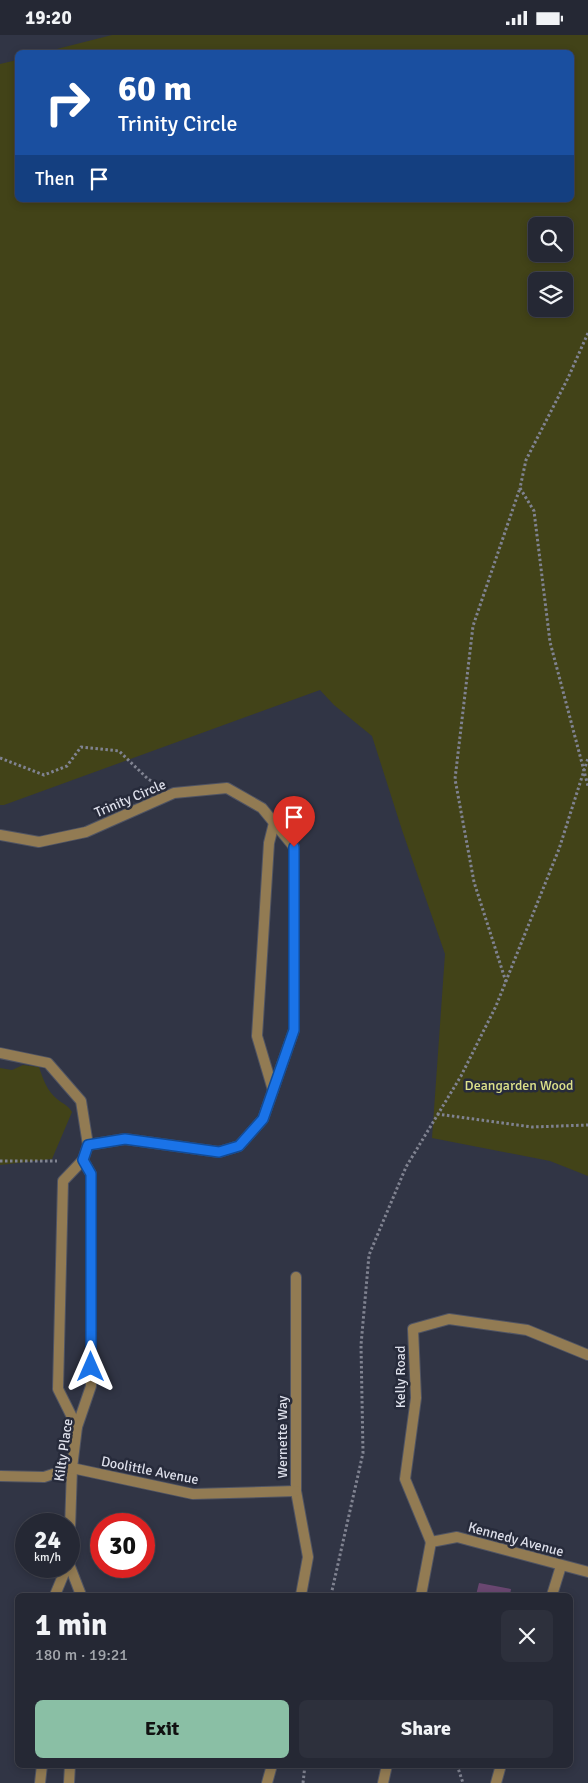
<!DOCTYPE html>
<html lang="en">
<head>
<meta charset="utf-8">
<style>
	:root { --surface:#252834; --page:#2d303c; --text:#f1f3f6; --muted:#a3a6ac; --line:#42444f; --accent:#8abfa5 }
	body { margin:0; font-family:Signika,sans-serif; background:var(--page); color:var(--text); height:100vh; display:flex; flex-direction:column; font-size:19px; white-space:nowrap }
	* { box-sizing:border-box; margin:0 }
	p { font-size:16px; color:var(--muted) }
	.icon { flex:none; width:28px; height:28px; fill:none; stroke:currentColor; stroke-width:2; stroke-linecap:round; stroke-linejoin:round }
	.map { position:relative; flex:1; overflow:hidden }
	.side { position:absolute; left:15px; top:1558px; width:558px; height:175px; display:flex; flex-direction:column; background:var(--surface); border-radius:8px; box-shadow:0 2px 8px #0003,0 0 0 1px var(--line) }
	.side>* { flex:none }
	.top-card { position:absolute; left:15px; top:15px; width:559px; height:152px; border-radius:8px; box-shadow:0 2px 8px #0003,0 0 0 1px var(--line); background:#1a4fa0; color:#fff; overflow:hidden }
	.tools { position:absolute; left:528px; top:182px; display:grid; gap:10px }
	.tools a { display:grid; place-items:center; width:45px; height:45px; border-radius:8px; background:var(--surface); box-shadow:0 2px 8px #0003,0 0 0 1px var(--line); font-size:25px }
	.speed { position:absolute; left:15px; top:1478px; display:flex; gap:10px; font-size:25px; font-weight:700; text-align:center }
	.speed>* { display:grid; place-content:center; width:65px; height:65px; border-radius:50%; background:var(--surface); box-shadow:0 2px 8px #0003,0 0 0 1px var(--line); line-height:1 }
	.speed small { font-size:12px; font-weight:400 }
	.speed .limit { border:8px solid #d22; background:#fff; color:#111 }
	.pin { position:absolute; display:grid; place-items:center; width:42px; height:42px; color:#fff; margin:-51px -21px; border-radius:50% 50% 50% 0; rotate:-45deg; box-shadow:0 0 5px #0007 }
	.pin .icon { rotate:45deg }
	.me { position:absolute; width:55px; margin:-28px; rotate:0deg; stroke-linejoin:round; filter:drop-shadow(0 0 4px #0008) }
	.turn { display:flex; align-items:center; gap:18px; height:105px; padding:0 20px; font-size:22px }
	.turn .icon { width:65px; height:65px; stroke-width:2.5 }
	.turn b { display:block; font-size:35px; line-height:42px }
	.then { display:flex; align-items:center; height:48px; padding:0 20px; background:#0003; gap:10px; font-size:19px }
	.round { display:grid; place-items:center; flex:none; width:52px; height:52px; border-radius:8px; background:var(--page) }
	.headline { display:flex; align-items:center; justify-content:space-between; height:85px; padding:0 20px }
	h1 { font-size:30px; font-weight:700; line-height:38px }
	.action { display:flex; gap:10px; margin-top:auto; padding:10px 20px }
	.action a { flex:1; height:58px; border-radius:8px; background:var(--accent); color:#111; font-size:20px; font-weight:700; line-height:58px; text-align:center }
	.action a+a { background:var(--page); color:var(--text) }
	.status { display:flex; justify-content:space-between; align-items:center; height:35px; padding:0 25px; background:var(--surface); direction:ltr }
	.status svg { height:14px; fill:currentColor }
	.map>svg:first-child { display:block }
</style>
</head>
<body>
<div class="status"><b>19:20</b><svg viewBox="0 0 49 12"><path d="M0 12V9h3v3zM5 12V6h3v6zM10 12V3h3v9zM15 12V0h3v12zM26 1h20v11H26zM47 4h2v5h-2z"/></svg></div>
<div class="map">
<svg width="588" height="1748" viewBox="0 0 588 1748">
	<rect width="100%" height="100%" fill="#313545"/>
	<!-- green -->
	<g fill="#424318" fill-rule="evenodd">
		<path d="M112,0h476v1141l-38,-15 -118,-23 13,-184 -43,-124 -30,-94 -38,-31 -14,-15 -316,115h-4v-741l17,-4 1,140h553v-147l-526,-1zM536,191h28v28h-28zM536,246h28v28h-28z"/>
		<path d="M23,1030l16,2c4,12 8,24 18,32 6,5 11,6 15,13l-20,47 -52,6v-97l12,2z"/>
	</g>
	<!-- building -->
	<path fill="#6a4771" d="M479,1548l32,6 -1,6h-34z"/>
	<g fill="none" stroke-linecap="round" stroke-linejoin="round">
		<!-- lane casing -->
		<g stroke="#505463" stroke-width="12">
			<g id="lane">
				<path d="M552,1560l9,-29"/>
				<path d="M496,1748l5,-18"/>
			</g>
		</g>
		<!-- street casing -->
		<g stroke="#505463" stroke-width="12">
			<g id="street">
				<path d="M0,800l39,7 47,-10 88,-39 53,-5 35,20 32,39v183l-31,89 -24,27 -20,6 -94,-13 -37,6"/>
				<path d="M0,1018l48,10 33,38 7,44 -5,15 8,14v212l-14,41 -5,41 -3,91"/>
				<path d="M273,1055l-16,-54 12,-193 5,-20"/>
				<path d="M296,1242v214l12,66 -7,38"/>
				<path d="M77,1392l-19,-38 5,-208 20,-21"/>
				<path d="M0,1441l44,1 28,-9 121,26 103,-3"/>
				<path d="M431,1507l-26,-63 11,-81 -3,-69 36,-10 78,11 61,25"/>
				<path d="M431,1507l26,-5 131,35"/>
				<path d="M69,1529l12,31"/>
				<path d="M55,1560l12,-29"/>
				<path d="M421,1560l10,-53"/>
				<path d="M40,1748l2,-18"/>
				<path d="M69,1748l1,-18"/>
				<path d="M267,1748l5,-18"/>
				<path d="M383,1748l4,-18"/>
			</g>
		</g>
		<!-- path -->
		<g stroke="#808391" stroke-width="3" stroke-dasharray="2.5 2.5" stroke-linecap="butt">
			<path d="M588,298l-20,45 -42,82 -6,28 14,23 16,131 38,144"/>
			<path d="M0,723l44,17 23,-9 14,-19 38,4 29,28 7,4"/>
			<path d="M506,947l-32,-100 -19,-103 18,-153 47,-138"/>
			<path d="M437,1079l95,13 56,-2"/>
			<path d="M0,1126h57"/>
			<path d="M331,1560l32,-142 -2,-108 8,-90 37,-88 55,-91 35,-70 63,-157 29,-91"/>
			<path d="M457,1730l6,18"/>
			<path d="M303,1748l2,-18"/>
		</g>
		<!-- lane -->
		<use href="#lane" stroke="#927b53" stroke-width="10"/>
		<!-- street -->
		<use href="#street" stroke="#927b53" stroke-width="10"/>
	</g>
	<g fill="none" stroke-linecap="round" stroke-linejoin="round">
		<!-- route casing -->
		<g stroke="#114b97" stroke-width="12">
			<path id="route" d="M91,1332v-193l-8,-14 5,-15 37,-6 94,13 20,-6 24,-27 31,-89v-183"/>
		</g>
		<!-- route -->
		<use href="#route" stroke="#1a73e8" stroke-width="9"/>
	</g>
	<g text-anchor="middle" stroke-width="5" stroke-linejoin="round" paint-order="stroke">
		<!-- street labels -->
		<g font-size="14" fill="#dddfea" stroke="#272b3b">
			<text transform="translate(130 763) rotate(-23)" y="5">Trinity Circle</text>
			<text transform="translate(400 1342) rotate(-90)" y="5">Kelly Road</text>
			<text transform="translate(282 1402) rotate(-90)" y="5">Wernette Way</text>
			<text transform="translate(63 1415) rotate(-82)" y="5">Kilty Place</text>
			<text transform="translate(150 1435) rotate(11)" y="5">Doolittle Avenue</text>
			<text transform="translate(516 1504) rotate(15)" y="5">Kennedy Avenue</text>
		</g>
		<!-- park labels -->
		<g font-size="14" fill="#dde18a" stroke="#272b3b">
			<text x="519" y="1055">Deangarden Wood</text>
		</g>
	</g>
</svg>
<div class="tools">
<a><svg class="icon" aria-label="search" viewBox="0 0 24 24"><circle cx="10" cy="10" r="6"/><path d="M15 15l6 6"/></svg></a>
<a><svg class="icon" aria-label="layers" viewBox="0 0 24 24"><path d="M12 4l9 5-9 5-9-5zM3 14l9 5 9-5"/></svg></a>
</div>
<div class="speed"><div>24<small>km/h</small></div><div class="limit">30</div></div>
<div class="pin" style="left:294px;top:812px;background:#d93025"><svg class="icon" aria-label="arrive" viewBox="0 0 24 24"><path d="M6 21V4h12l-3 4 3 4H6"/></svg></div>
<svg class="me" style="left:91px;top:1332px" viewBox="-20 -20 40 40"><path d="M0-17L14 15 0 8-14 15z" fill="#1a73e8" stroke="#fff" stroke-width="4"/></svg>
<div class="top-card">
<div class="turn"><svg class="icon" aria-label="right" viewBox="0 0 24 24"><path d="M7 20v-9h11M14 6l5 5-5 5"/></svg><div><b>60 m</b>Trinity Circle</div></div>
<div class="then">Then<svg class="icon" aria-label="arrive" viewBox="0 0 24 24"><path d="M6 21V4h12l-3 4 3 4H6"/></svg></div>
</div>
<section class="side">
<div class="headline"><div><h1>1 min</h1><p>180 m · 19:21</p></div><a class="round"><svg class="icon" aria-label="close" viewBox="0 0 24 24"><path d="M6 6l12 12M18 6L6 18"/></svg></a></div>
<div class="action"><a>Exit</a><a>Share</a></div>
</section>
</div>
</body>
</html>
